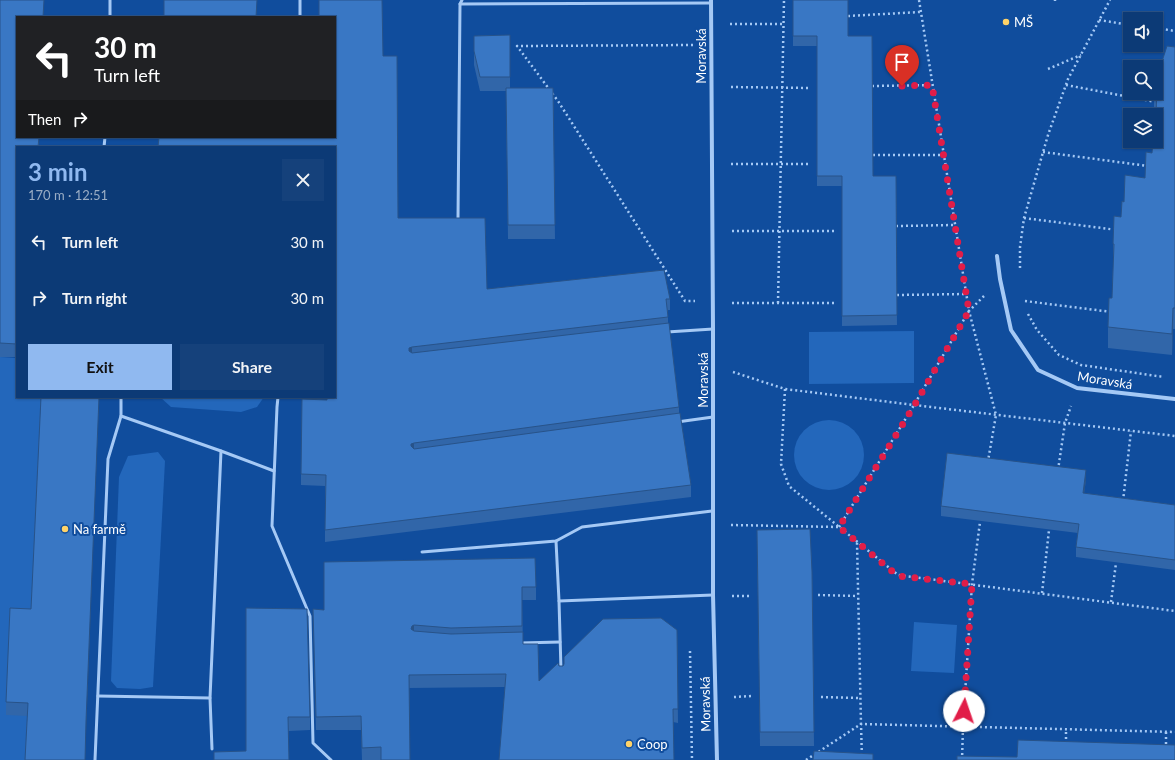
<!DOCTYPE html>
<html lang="en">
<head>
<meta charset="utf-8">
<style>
	:root { --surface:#0c3a76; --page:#15417b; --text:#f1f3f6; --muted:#9aadc5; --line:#2c5488; --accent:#90b9f0 }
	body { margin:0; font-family:Lato,sans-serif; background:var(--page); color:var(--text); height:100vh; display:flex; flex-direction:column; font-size:15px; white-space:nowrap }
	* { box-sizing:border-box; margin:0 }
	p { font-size:13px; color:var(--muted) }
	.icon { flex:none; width:22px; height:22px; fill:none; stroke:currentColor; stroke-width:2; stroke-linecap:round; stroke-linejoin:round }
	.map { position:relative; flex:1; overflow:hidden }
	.drawer { position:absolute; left:16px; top:146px; width:320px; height:252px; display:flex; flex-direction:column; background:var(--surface); border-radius:0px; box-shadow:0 1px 3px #0004,0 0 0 1px var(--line) }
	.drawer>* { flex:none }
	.hud { position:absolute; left:16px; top:16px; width:320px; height:122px; border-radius:0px; box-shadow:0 1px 3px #0004,0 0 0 1px var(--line); background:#202124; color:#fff; overflow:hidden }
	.tools { position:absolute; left:1123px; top:12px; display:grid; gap:8px }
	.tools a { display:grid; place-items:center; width:40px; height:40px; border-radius:0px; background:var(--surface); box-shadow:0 1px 3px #0004,0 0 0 1px var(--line); font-size:20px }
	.pin { position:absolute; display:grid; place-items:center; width:34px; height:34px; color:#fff; margin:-41px -17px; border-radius:50% 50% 50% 0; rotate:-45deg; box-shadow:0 0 4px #0007 }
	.pin .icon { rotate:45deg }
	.me { position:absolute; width:44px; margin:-22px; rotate:4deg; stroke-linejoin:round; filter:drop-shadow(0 0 3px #0008) }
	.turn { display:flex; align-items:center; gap:14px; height:84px; padding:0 12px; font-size:18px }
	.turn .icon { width:52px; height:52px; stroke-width:2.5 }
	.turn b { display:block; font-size:28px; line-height:34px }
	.then { display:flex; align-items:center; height:38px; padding:0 12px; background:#0003; gap:8px; font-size:15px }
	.round { display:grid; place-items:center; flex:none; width:42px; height:42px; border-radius:0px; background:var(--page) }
	.summary { display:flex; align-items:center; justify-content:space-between; height:68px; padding:0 12px }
	h1 { font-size:24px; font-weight:700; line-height:30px; color:var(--accent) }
	.cta { display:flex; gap:8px; margin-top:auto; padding:8px 12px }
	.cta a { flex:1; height:46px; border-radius:0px; background:var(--accent); color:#111; font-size:16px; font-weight:700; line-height:46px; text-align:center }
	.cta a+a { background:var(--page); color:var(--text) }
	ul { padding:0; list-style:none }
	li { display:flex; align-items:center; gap:12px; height:56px; padding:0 12px }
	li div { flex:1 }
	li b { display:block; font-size:15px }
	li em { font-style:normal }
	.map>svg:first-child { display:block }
</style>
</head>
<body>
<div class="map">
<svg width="1175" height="760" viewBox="0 0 1175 760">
	<rect width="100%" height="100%" fill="#104d9d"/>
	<!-- green -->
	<g fill="#2367bb">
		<path d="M914,331v52l-105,1v-52z"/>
		<path d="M0,357l17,1v39h24l-15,363h-26z"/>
		<path d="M160,397h104l-7,10 -16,5 -70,-5z"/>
		<circle cx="829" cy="455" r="35"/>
		<path d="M158,452l7,9 -12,226 -13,2 -23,-1 -6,-7 8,-204 9,-21z"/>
		<path d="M914,622l43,3 -3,48 -43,-2z"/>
	</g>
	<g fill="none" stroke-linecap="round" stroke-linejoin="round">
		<!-- path -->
		<g stroke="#a5c9f5" stroke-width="2.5" stroke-dasharray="2 3" stroke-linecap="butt">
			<path d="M1055,0v1"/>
			<path d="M848,16l72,-4"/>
			<path d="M1099,20l31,5"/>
			<path d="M730,24h54"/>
			<path d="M1156,28l19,3"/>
			<path d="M693,45l-176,1 41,55 127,200h10"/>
			<path d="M1048,69l33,-14"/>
			<path d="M1066,85l90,17"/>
			<path d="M872,86l60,-1"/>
			<path d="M731,87l80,1"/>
			<path d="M1043,152l105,14"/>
			<path d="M873,155h71"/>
			<path d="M731,164h79"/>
			<path d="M1024,218l93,12"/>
			<path d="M896,226l59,-1"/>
			<path d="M732,231h105"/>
			<path d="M1020,268v-21l4,-29 24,-83 20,-56 42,-79"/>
			<path d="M897,295l69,-1"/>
			<path d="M984,296l-15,15 27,104 -8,46"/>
			<path d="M1025,301l87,11"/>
			<path d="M732,303h105"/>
			<path d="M778,303l6,-303"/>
			<path d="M1028,314l9,16 22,25 22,10 83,12"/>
			<path d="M733,372l52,17 129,16 261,31"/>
			<path d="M785,389l-4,75 8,22 109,89 277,36"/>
			<path d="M1058,470l7,-47 6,-17"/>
			<path d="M1123,501l8,-70"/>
			<path d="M731,525l107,2"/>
			<path d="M839,527l75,-122 55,-94 -50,-311"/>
			<path d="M1042,593l7,-63"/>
			<path d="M818,595l40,1"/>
			<path d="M732,596h18"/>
			<path d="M1111,602l5,-39"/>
			<path d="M690,651l2,109"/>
			<path d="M734,697l18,-1"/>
			<path d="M821,697l39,1"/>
			<path d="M1166,732v15"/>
			<path d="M1066,744v-15"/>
			<path d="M806,760l55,-36 -4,-182"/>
			<path d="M862,760l-1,-36 314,8"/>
			<path d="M962,760l1,-33 9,-143 8,-62"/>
		</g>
		<!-- lane -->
		<g stroke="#a5c9f5" stroke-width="3">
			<path d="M460,4l251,-1"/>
			<path d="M110,17v-17"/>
			<path d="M300,17v-17"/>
			<path d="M104,147l1,-10"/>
			<path d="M299,147v-10"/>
			<path d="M458,218l2,-214 2,-4"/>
			<path d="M667,332l46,-3"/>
			<path d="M121,397v19l100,35 53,20"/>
			<path d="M278,397l-1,10 -5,119 38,90 3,127 18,17"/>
			<path d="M677,422l36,-5"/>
			<path d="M556,541l3,60 154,-6"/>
			<path d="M422,552l134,-11 26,-14 130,-16"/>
			<path d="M559,601l2,69"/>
			<path d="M520,643l40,-1"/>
			<path d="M98,696l112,2"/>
			<path d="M212,749l-2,-51 11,-247"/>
			<path d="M95,760l13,-301 13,-43"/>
		</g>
		<!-- street -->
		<g stroke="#a5c9f5" stroke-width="4">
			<path d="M711,0l2,329v266l4,165"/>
			<path d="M997,256l3,23 11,51 27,40 39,18 98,11"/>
		</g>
	</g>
	<!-- wall -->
	<g fill="#3166a9">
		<path d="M0,0l17,137h22v10h-22v210h-17z"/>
		<path d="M793,0l55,36 25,140h23l1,149 -55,1v-140h-25v-140h-24z"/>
		<path d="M510,35v53h43l2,151h-47l-2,-148h-26l-6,-26v-29z"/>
		<path d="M1175,47v282h-2l-1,26 -64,-7v-21l4,-29 1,-32v-22l8,-27 3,-15 21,-24 11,-37v-31l-2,-1v-16h2v-13z"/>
		<path d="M383,56l15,162 89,71 183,10v11h-2v13l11,84v6l12,72v12l-366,45v-56l-24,-1v-11l26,-74 8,-253 -37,-9h2z"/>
		<path d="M1086,480l-2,13 91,12v65l-99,-13v-10l2,-14 -137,-17v-10z"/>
		<path d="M757,530l55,42 2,174h-54z"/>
		<path d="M324,562l212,25v13h-14l1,44 16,37 20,-15h4l114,-36 1,93 -5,-1 -168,-35 -96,1 1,72h-48l-1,-30h-45l-3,-121 11,1z"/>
		<path d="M246,608l64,109v13l-21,1 -43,20z"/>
		<path d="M31,609l-4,107 -21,-1v-13z"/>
	</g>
	<!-- shaded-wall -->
	<g fill="#285389">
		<path d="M1173,308v21l-1,26v-21z"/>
		<path d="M412,347v11l-3,1v-11z"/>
		<path d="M99,397l-13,338v-14z"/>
		<path d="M414,443v11l-3,2v-12z"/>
		<path d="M1086,470v10l-3,23v-10z"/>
		<path d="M414,625v13l-3,-9 1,-3z"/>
	</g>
	<!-- building -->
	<g fill="#3977c4" stroke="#285389">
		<path d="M0,0h44l-1,17h-26v120h22l-1,10h-21v197l-17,-1z"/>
		<path d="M164,0h93l-1,17h-92z"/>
		<path d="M319,0h63l1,56h14l1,162h87l2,71 177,-19 6,29h-4l2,18 -256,30 -3,1v3l3,2 257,-30 10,84 -265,36 -3,1v2l3,3 266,-36 11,72 -366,45 1,-55 -25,-1 1,-75 25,1v-3h8v-250h-177l1,-10h137l2,1h2l1,-1h34v-120h-16z"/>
		<path d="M793,0h55v36h24l1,140h23l1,139 -55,1v-140h-25v-140h-24z"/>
		<path d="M510,35v42h-30l-6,-26v-15z"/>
		<path d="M1167,46l8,1v261h-2l-1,26 -64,-7 1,-29h3l2,-54h-1l1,-28 7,1 1,-16 2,1 1,-27 20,3 1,-26 6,1 1,-12h3v-26l1,-27h-1v-8z"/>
		<path d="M506,88h47l2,137h-47z"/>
		<path d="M41,397h58l-13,324 -1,39h-60l3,-57 -22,-1 4,-94 21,1z"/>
		<path d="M947,453l139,17 -3,23 92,12v55l-99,-13 3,-23 -138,-18z"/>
		<path d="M810,529l2,43 2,160h-54l-3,-202z"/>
		<path d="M535,558l1,29h-14v39l-71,2 -37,-3 -2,1 -1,3 3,2 37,3 72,-2v12h15l1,37 19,-18 1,3h4l1,-2v-7l39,-38 58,-1 16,12 1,79h-5l1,51h-175l7,-86 -97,1 1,85h-29v-13l-19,1 -1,-32 -45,1 -3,-108 11,1v-48z"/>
		<path d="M246,608l61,1 3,108h-22l1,43h-75v-8l32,-1z"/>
		<path d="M1018,740l157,5v15h-218v-4l60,1z"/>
		<path d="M814,751l59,3v6h-60z"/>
	</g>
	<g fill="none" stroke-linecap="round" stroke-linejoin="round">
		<!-- route -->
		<path stroke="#e11d48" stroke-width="7" stroke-dasharray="0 12.6" d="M902,86l30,-1 37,226 -55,95 -75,121 59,49 74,8 -8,127"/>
	</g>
	<!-- markers -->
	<g fill="#ffd369" stroke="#104d9d" stroke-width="1.5">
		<circle cx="1006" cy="22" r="4"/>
		<circle cx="65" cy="529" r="4"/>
		<circle cx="629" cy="744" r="4"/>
	</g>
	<g text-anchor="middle" stroke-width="4" stroke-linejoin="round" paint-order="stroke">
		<!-- poi labels -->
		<g font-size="13" fill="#fff" stroke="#104d9d" text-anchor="start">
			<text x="1014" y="27">MŠ</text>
			<text x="73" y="534">Na farmě</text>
			<text x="637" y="749">Coop</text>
		</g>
		<!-- street labels -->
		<g font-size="13" fill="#fff" stroke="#104d9d">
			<text transform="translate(701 56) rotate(-90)" y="5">Moravská</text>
			<text transform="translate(703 380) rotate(-90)" y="5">Moravská</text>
			<text transform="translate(1105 380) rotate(9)" y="5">Moravská</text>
			<text transform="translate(705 704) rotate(-91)" y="5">Moravská</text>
		</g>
	</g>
</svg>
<div class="tools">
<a><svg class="icon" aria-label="sound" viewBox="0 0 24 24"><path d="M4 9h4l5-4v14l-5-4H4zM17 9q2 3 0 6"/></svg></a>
<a><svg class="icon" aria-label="search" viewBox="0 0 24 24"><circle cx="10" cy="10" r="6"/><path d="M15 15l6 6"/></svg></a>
<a><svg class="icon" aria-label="layers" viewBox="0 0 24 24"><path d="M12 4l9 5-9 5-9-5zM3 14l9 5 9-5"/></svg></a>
</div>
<div class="pin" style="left:902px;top:86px;background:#d93025"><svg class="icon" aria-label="arrive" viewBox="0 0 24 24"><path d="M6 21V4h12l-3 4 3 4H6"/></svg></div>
<svg class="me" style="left:964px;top:711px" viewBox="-20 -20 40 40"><circle r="19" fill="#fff"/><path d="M0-13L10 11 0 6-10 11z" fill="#e11d48"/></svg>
<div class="hud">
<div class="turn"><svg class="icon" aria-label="left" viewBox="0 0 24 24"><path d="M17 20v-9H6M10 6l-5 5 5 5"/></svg><div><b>30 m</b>Turn left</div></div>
<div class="then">Then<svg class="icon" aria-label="right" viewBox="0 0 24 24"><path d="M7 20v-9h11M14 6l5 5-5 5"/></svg></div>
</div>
<section class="drawer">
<div class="summary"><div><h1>3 min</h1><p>170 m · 12:51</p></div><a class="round"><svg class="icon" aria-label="close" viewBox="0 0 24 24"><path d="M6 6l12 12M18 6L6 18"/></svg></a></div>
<ul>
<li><svg class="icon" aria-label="left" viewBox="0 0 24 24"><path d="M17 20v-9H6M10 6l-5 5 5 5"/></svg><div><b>Turn left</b></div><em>30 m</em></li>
<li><svg class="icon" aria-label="right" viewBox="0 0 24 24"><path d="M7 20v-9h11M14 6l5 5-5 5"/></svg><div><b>Turn right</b></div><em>30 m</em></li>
</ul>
<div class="cta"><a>Exit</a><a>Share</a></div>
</section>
</div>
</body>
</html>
